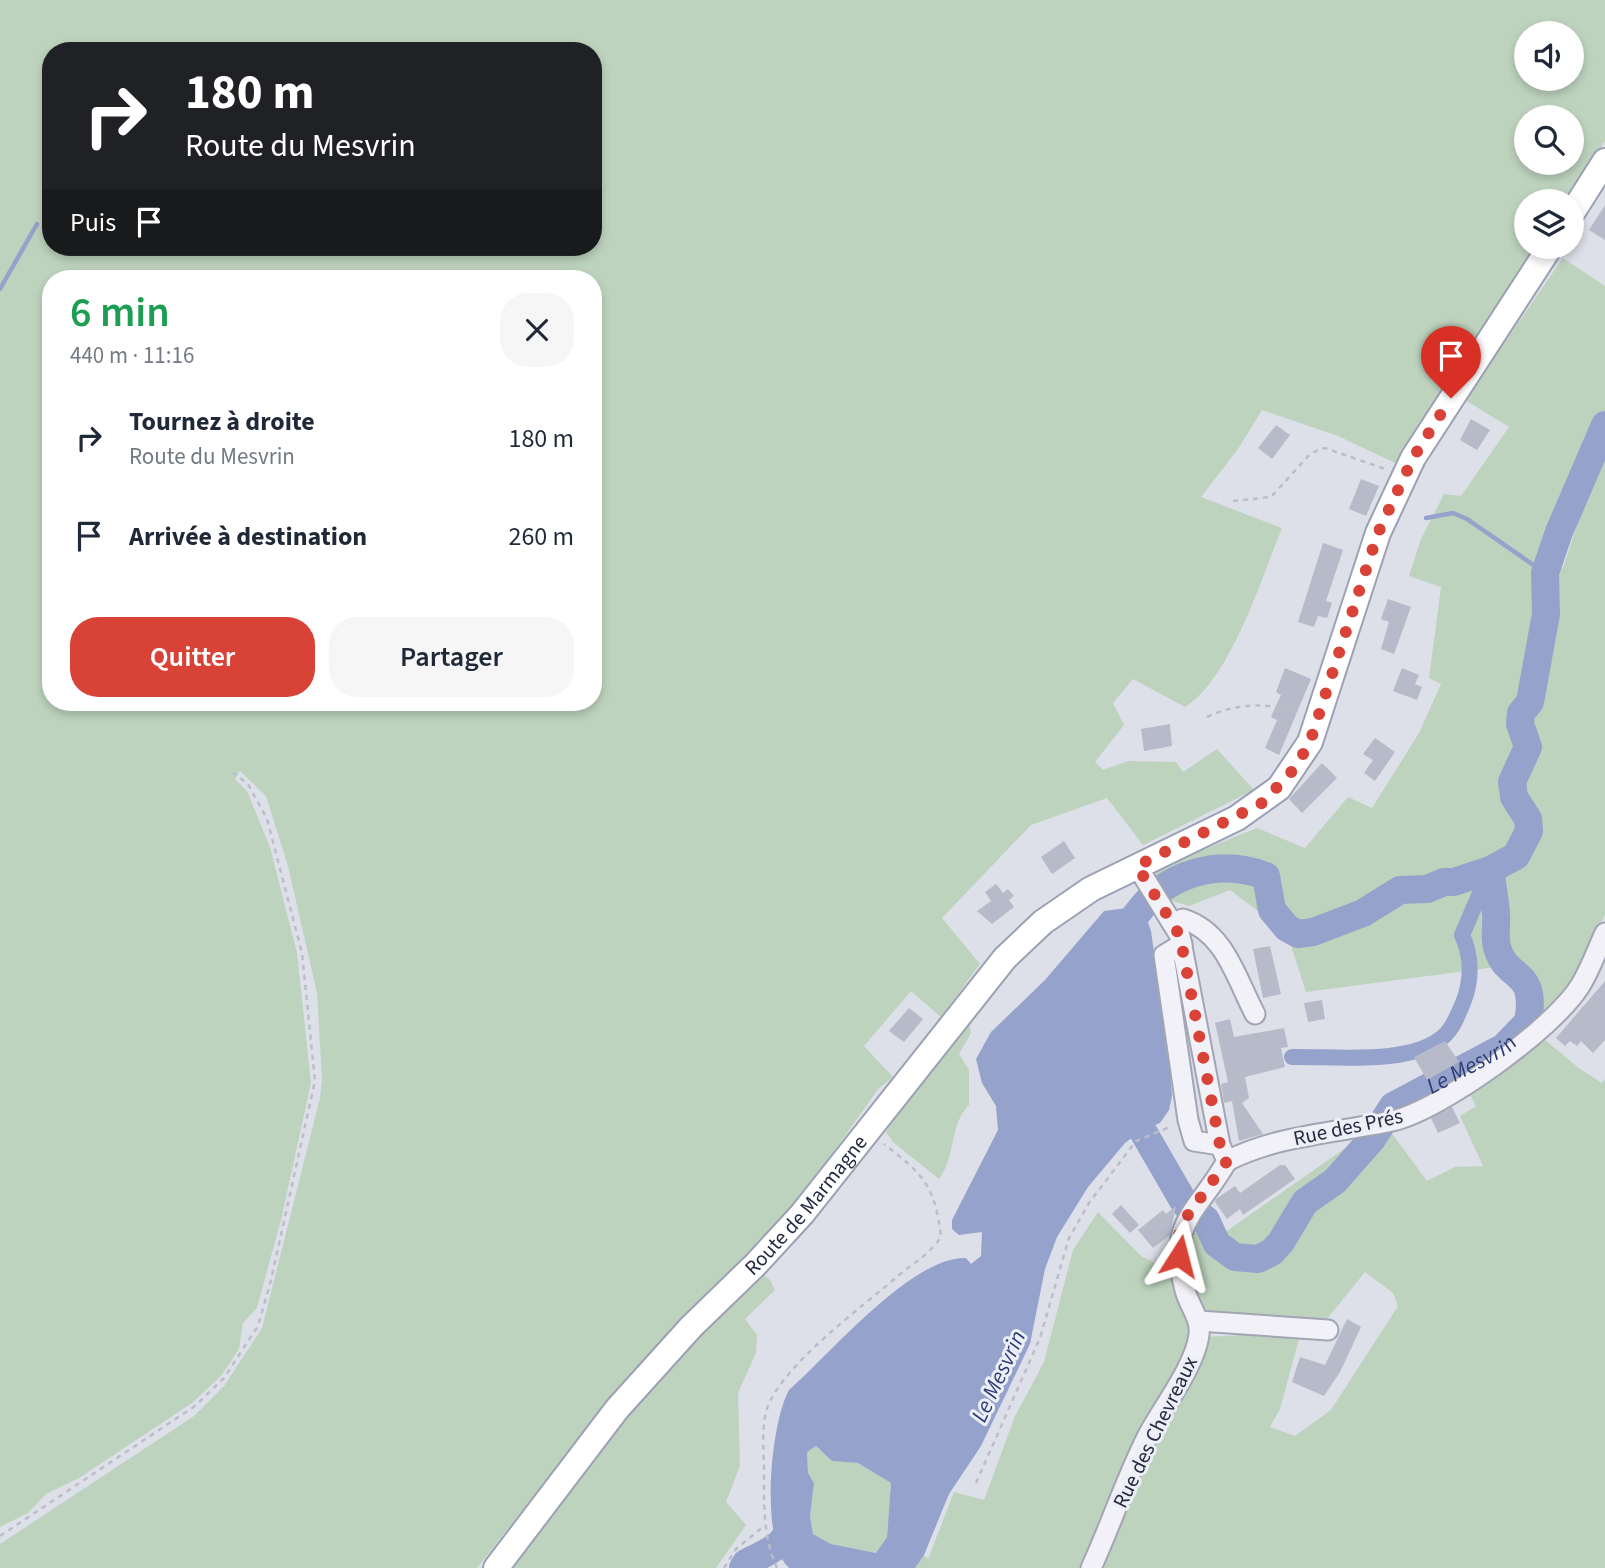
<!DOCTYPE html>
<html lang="fr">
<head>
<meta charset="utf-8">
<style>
	:root { --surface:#fff; --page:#f6f6f7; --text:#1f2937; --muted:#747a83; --accent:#d94337 }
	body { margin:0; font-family:"Source Sans 3",sans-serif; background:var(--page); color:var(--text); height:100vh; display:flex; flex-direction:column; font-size:26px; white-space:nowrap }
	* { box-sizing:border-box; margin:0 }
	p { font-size:23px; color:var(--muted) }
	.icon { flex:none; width:38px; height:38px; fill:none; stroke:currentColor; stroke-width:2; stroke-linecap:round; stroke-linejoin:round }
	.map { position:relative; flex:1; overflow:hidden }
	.sheet { position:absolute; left:42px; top:270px; width:560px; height:441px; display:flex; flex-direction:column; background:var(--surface); border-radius:28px; box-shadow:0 4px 10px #0003 }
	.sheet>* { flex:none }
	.guide { position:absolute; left:42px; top:42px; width:560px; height:214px; border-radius:28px; box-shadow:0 4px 10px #0003; background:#202124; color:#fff; overflow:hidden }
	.fabs { position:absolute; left:1514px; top:21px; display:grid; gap:14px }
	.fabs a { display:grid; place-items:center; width:70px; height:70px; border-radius:50%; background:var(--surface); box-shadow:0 4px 10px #0003; font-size:35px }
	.pin { position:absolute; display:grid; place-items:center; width:60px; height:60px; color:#fff; margin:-72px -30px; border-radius:50% 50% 50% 0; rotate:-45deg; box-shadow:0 0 7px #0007 }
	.pin .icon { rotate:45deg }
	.me { position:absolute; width:77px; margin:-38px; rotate:9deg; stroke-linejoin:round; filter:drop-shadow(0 0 5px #0008) }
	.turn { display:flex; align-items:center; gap:24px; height:147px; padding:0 28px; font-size:32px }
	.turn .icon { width:91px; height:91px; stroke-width:2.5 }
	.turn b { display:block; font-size:49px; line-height:60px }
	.then { display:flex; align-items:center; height:66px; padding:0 28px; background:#0003; gap:14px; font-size:26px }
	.round { display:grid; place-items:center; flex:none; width:74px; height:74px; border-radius:28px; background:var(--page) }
	.overview { display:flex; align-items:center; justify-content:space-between; height:119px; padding:0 28px }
	h1 { font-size:42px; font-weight:600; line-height:52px; color:#1e9e55 }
	.button { display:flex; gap:14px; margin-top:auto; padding:14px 28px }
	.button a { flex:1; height:80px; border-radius:28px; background:var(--accent); color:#fff; font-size:28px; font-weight:600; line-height:80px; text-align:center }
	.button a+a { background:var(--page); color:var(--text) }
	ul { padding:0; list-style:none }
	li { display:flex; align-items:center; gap:21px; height:98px; padding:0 28px }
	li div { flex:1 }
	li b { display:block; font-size:26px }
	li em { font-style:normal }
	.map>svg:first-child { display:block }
</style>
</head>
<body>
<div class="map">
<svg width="1605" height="1568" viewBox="0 0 1605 1568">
	<rect width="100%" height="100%" fill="#dddfe9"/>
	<!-- green -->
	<g fill="#bed3be" fill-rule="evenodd">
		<path d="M0,0h1605v141l-38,60h-41v46h10l-141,216 -57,-27 -76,-26 -24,39 -37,48 81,31c-20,49 -52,152 -97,179l-52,-28 -20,24 11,22 -29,37 8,8 25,-9 48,1 7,10 34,-23 37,41 -111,55 -36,-47 -76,27 -89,93 38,46 -39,53 -30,-26 -47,55 29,31 -15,12 -50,71 -85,106 -70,60 -18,28 -46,46 -132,168h-477v-24l194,-128 30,-30 38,-58 58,-230 2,-19 -5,-86 -29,-127 -22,-70 -26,-25 -5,8 12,12 23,56 27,106 14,130 -30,137 -24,88 -14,15 -4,26 -18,27 -29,27 -113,75 -33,16 -18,19 -28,14zM1526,33h46v46h-46zM51,51h542v196h-542zM1526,117h46v46h-46zM51,278h542v424h-542z"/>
		<path d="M1563,258l42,28v629c-25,51 -36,80 -80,117l5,-39 -34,-26 -190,25 -19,-59 -57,-43 -41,16 -23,-7 -12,-24 6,-8 97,-39 48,20 43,-51 24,11 47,-75 22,-49 -12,-6 12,-91 -32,-11 12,-37 23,-45 17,2 48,-69 -44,-27zM1559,518l20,1 -16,49 -27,9 3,-18z"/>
		<path d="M969,1021l2,12 -12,21 10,16v35c-20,20 -13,51 -30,74l-46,-37 -7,-10 34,-49z"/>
		<path d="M1544,1039l36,30 22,14 3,-4v489h-502l53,-133 49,-98 58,-3 36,5 -19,70 -10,18 25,9 36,-26 67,-104 -5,-13 -28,-21 -42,52 -111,-10c-35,-27 -26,-63 -17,-100l26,21 147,-103 20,-4 39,53 28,-14 28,-1 -23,-50 16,-10 -8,-15z"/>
		<path d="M1098,1212l43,44 32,16 20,64 -110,232h-168l9,-13 4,4 26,-67 30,8 31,-84 29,-54 29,-112z"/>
		<path d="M762,1273l8,7 5,10 -30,29 12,16 -1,18 -18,40 2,73 -14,36 20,23 -30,43h-207l110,-144 51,-59z"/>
		<path d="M816,1446l16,15 26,2 33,20 -4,54 -11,16 -45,-9 -18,-10 -3,-18 4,-33 -6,-10 -1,-21z"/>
	</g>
	<!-- water -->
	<path fill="#95a3cc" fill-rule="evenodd" d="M1142,906l9,25 18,128 3,37 -3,14 -9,13 -19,8 -16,12 -37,44 -31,50 -12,32 -15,75 -49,102 -32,48 -25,61 -9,13h-126c-30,-27 -18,-146 0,-178 41,-36 123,-134 177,-132l5,6 10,-8 1,-24 -23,3 -7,-6v-9l46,-90 -2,-24 -14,-23 -6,-24 15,-27 54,-52 59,-69zM816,1446l16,15 26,2 33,20 -4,54 -11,16 -45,-9 -18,-10 -3,-18 4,-33 -6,-10 -1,-21z"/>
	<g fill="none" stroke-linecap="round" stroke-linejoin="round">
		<!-- stream -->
		<g stroke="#95a3cc" stroke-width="4.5">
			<path d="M0,289l37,-65"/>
			<path d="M1426,518l27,-5 14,6 78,54"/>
		</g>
		<!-- canal -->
		<path stroke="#95a3cc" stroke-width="16" d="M1292,1057c43,-1 119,9 152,-21 10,-9 14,-22 19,-33 9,-22 9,-47 -1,-68l28,-65"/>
		<!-- river -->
		<g stroke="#95a3cc" stroke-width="28">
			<path d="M1122,937c2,-7 9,-15 14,-22 30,-42 83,-57 130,-39l6,34 15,18 11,6 15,-2 50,-19 37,-23 27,-1 17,-7h10l36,-12 26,-14 13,-25 -1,-12 -14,-22 -2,-15 16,-35 -8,-23 1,-11 9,-11 16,-88 -1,-41 14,-41 46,-107"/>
			<path id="s1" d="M1137,1121l48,83 21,16 11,24 18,13 23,2 14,-7 9,-10 24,-40 30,-21 37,-42 21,-33 111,-59 24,-25c10,-55 -22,-40 -31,-75 -3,-11 0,-22 -1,-33 -1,-15 -4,-30 -6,-44"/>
			<path d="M743,1568l3,-5c23,-12 44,-18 46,-47"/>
		</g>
	</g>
	<!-- building -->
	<g fill="#b7bac9">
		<path d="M1605,205v35l-16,-10z"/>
		<path d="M1471,419l19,11 -13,20 -17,-10z"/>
		<path d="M1276,425l14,10 -18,24 -14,-11z"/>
		<path d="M1361,479l18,7 -13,30 -17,-7z"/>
		<path d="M1323,543l20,7 -17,51 6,2 -5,15 -9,-2 -4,11 -16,-5z"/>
		<path d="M1388,599l23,8 -17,47 -13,-5 8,-27 -8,-3z"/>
		<path d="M1285,668l26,11 -32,76 -14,-7 12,-28 -6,-3 10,-22 -5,-3z"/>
		<path d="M1402,668l17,7 -4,9 7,3 -5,13 -24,-9z"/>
		<path d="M1170,724l2,22 -28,5 -3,-22z"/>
		<path d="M1375,738l20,14 -20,29 -11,-8 9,-13 -10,-6z"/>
		<path d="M1322,763l15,15 -35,35 -13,-14z"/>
		<path d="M1064,841l11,17 -23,16 -11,-17z"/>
		<path d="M996,884l7,9 5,-4 6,7 -5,4 5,7 -22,17 -15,-13 14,-10 -6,-9z"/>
		<path d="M1270,946l11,48 -18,4 -10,-49z"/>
		<path d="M1605,981v59l-12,13 -12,-12 -4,5 -7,-5 -5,5 -9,-8z"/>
		<path d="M1322,1000l3,19 -17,3 -4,-19z"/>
		<path d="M909,1008l14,11 -19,23 -15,-11z"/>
		<path d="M1230,1019l4,18 50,-9 4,19 -7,1 4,19 -40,10 4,21 -7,5 21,31 -24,7 -7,-40 -8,2 -3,-19 7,-2 -13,-59z"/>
		<path d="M1445,1041l14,21 -32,18 -13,-23z"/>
		<path d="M1452,1107l8,16 -22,10 -7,-15z"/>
		<path d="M1280,1165h5l10,14 -52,36 -3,-6 -13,10 -12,-17 1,-3 19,-13 5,7z"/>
		<path d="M1121,1205l18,20 -9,8 -18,-19z"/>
		<path d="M1176,1206l-6,29 -17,13 -15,-18 25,-20 3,4z"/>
		<path d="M1347,1319l14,8 -21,45 -16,24 -32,-14 8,-25 25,8z"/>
	</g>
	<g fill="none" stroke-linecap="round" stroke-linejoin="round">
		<!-- minor casing -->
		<g stroke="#a2a5b3" stroke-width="23">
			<g id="minor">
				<path d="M1172,923l11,-4c42,13 53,59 72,95"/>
				<path d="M1182,944l-18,11 24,165 6,21 26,4"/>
				<path d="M1227,1161c51,-26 109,-28 165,-40 49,-11 161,-92 188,-135 10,-16 17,-36 25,-53"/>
				<path d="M1199,1321l129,9"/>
				<path d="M1091,1568c20,-43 35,-90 57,-133 15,-28 47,-69 51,-100 2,-17 -10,-29 -14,-45 -18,-69 11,-75 42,-129l-7,-16 -40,-209 -43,-70"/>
			</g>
		</g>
		<!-- major casing -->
		<g stroke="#9ca0b5" stroke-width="28">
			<g id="major">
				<path d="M1572,213l33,-52"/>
				<path id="s2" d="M496,1568l121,-159 74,-82 65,-63 46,-50 203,-256 38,-36 48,-33 146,-71 42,-30 31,-46 68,-209 35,-75 137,-211"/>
			</g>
		</g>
		<!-- path -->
		<g stroke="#bcbdc8" stroke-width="2.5" stroke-dasharray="5 5" stroke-linecap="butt">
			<path d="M1233,501l38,-4 40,-44 14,-5 63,22"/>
			<path d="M1207,717c32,-15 58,-13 91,-7"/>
			<path d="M976,1483l64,-145 29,-100 20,-35 47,-62 36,-15"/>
			<path d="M0,1536l195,-130 29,-28 34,-52 13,-46 44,-199 -13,-128 -35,-134 -19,-35 -15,-11"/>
			<path d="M724,1568l12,-19 28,-23"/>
			<path d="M777,1568c-14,-32 -13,-61 -13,-95 0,-20 -3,-44 3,-64 14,-43 95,-102 131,-133 17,-15 29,-19 43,-39 -6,-51 -17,-62 -57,-93"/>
		</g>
		<!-- minor -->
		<use href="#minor" stroke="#f1f1f7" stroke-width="19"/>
		<!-- major -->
		<use href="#major" stroke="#fff" stroke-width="24"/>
	</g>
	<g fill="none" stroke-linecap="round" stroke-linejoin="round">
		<!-- route -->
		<path stroke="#d94337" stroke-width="12" stroke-dasharray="0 21.6" d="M1179,1256v-22l6,-15 42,-58 -7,-16 -40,-209 -43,-70 125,-63 33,-35 15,-26 68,-209 35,-75 38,-60"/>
	</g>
	<g text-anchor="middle" stroke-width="6" stroke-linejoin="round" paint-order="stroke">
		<!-- street labels -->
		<g font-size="21" fill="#252941" stroke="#edeff6">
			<text transform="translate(1348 1127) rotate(-12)" y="7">Rue des Prés</text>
			<text dy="7" stroke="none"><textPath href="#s2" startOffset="478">Route de Marmagne</textPath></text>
			<text transform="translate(1155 1432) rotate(-64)" y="7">Rue des Chevreaux</text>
		</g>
		<!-- water labels -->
		<g font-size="23" font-style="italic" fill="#2c3d78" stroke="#edeff6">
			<text dy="8" stroke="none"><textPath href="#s1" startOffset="490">Le Mesvrin</textPath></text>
			<text transform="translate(998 1376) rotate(-65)" y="8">Le Mesvrin</text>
		</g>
	</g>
</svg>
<div class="fabs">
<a><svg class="icon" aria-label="sound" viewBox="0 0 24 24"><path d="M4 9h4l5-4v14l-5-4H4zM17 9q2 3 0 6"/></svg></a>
<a><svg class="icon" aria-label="search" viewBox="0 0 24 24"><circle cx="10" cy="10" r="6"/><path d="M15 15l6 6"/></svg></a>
<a><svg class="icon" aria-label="layers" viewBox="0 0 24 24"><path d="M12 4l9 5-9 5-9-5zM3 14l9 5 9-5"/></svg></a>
</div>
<div class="pin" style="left:1451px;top:398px;background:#d93025"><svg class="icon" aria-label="arrive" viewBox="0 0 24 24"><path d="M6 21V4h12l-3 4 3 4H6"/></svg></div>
<svg class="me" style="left:1179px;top:1256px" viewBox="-20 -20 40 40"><path d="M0-17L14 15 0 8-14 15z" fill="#d94337" stroke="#fff" stroke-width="4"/></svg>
<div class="guide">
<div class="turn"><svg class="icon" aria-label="right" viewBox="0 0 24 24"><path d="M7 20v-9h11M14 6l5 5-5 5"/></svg><div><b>180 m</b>Route du Mesvrin</div></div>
<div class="then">Puis<svg class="icon" aria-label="arrive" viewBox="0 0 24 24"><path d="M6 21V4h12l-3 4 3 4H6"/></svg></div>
</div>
<section class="sheet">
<div class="overview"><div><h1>6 min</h1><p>440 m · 11:16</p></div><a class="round"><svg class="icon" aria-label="close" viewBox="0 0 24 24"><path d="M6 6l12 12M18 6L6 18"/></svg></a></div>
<ul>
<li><svg class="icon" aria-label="right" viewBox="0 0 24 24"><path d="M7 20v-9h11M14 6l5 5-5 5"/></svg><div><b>Tournez à droite</b><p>Route du Mesvrin</p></div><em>180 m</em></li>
<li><svg class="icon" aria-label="arrive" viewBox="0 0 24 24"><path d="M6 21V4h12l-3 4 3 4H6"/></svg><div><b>Arrivée à destination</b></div><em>260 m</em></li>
</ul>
<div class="button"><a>Quitter</a><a>Partager</a></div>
</section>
</div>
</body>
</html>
